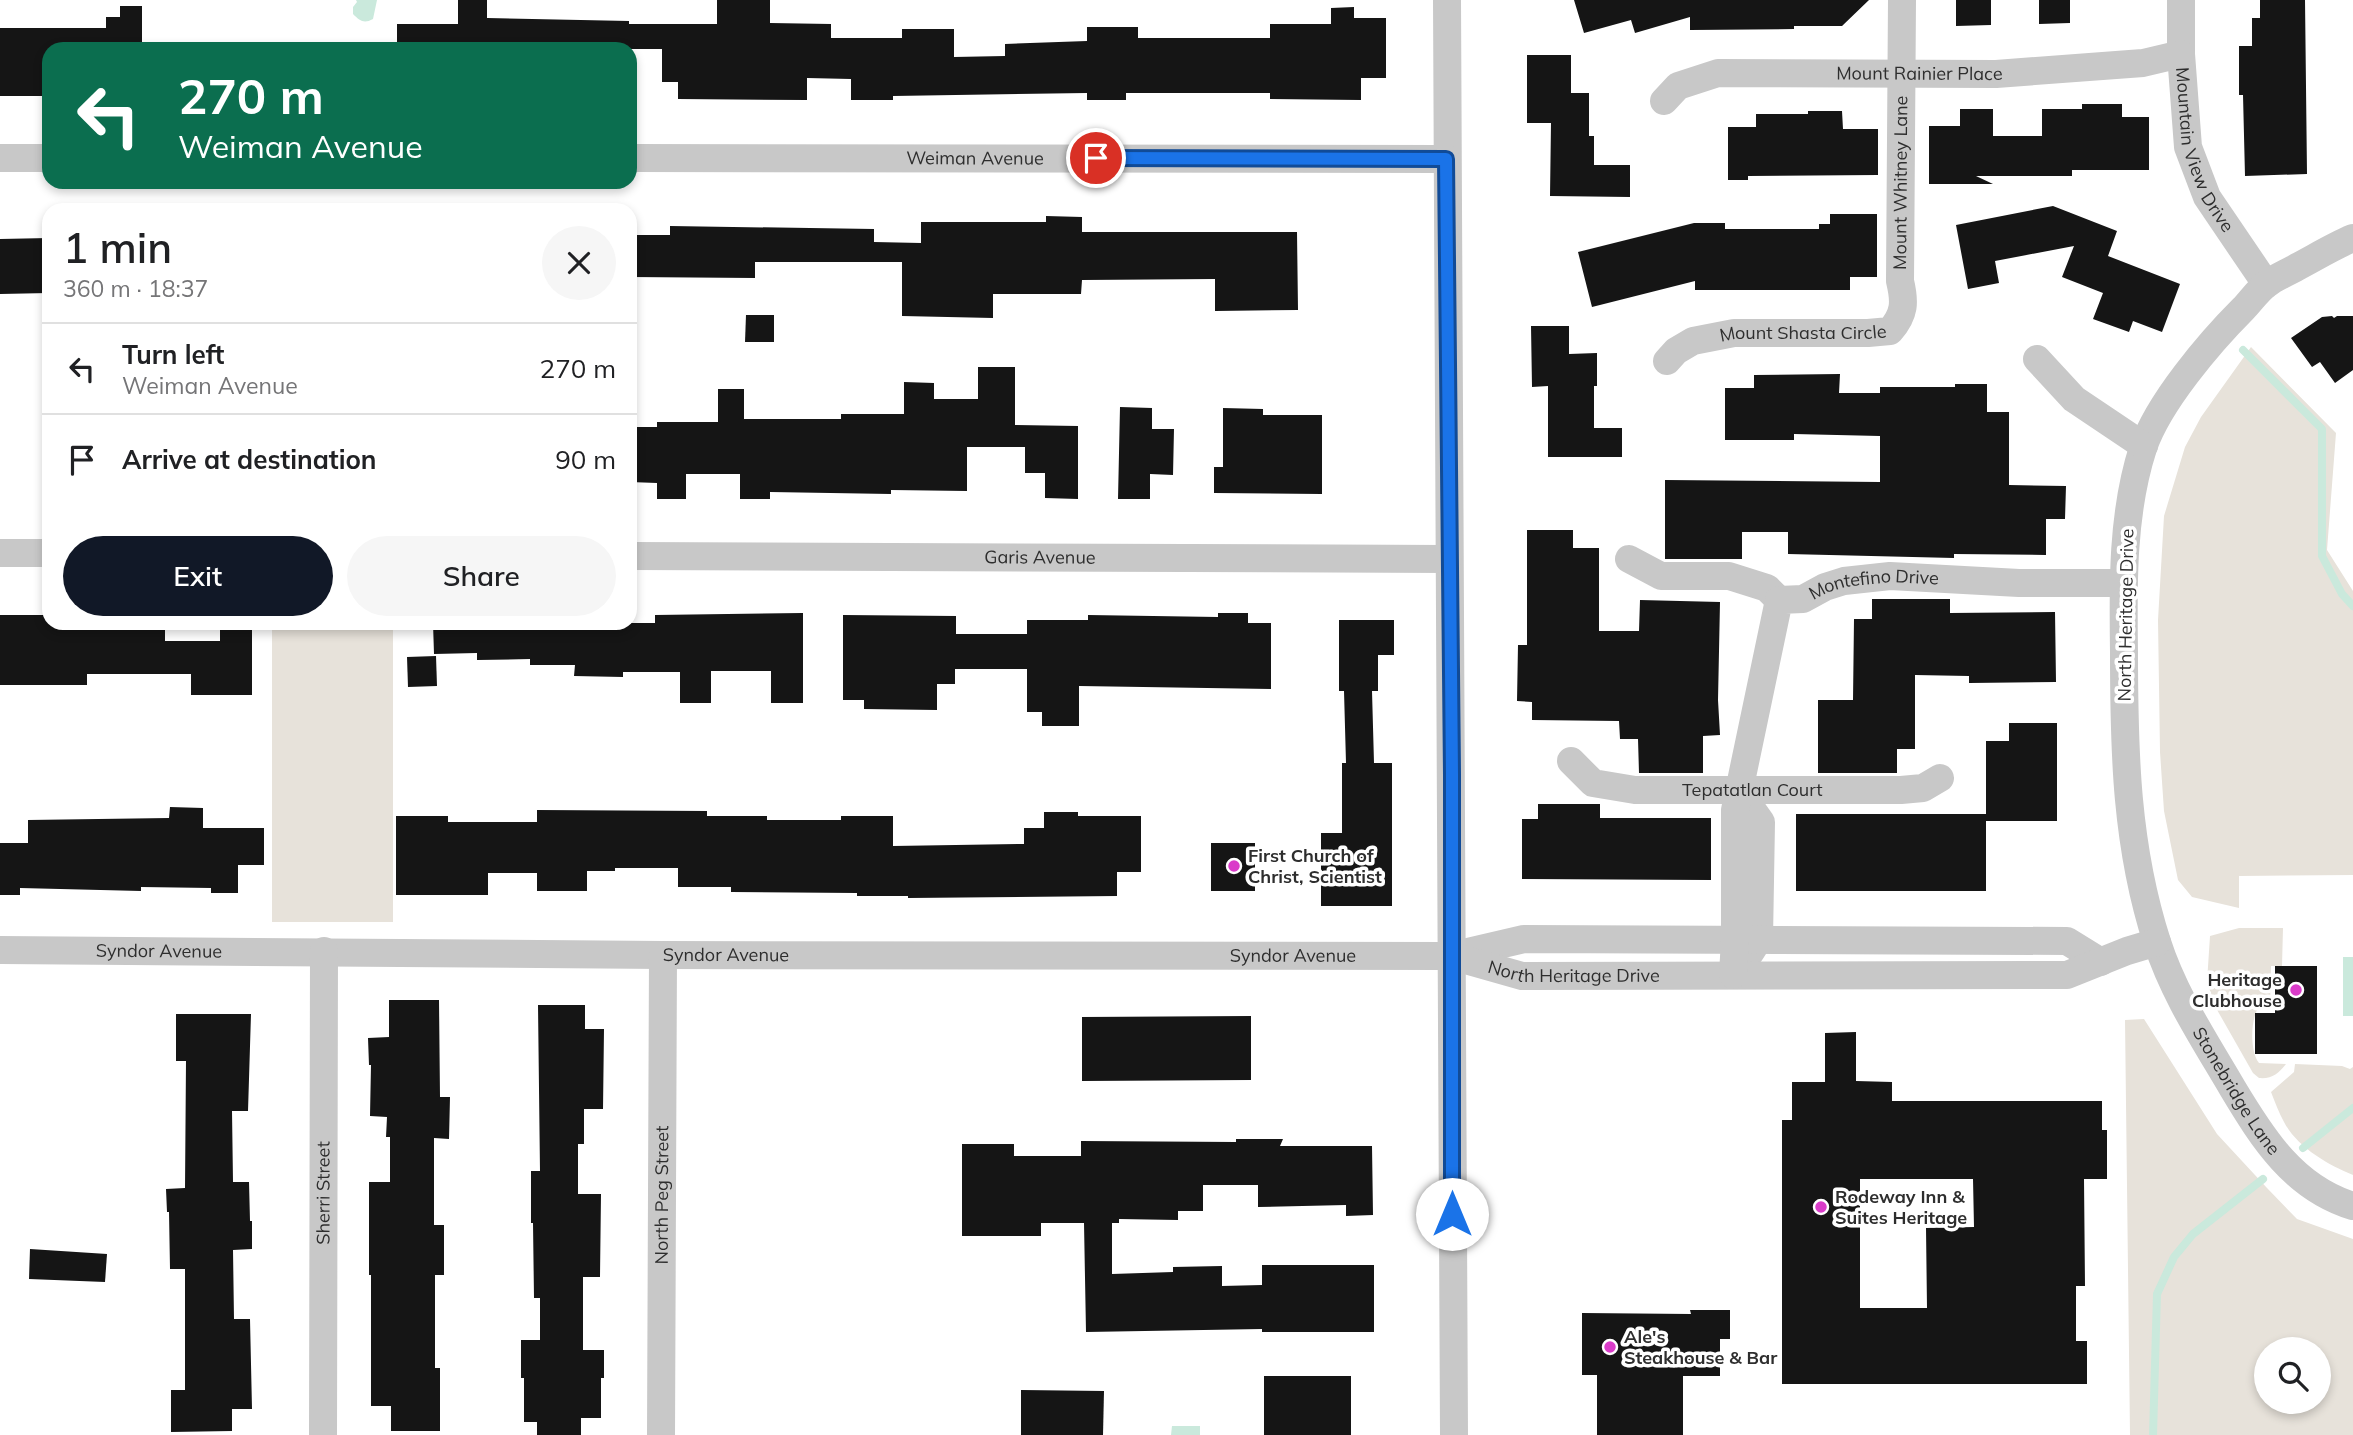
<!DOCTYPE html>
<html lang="en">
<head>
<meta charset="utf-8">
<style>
	:root { --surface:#fff; --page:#f6f6f6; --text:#202124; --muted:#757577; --line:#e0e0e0; --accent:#111827 }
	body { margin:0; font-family:Mulish,sans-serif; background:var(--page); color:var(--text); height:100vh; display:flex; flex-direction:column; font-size:26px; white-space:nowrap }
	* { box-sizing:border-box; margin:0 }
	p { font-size:23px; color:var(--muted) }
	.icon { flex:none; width:38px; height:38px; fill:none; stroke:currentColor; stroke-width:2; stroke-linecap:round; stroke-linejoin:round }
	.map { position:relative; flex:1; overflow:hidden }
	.side { position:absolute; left:42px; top:203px; width:595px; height:427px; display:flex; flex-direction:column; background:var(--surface); border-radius:21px; box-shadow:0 4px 10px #0003 }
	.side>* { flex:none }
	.guide { position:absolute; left:42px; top:42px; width:595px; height:147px; border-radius:21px; box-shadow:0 4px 10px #0003; background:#0b6e4f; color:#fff; overflow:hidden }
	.buttons { position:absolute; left:2254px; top:1337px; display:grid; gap:14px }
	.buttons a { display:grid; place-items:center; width:77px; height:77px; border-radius:50%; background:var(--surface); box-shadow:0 4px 10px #0003; font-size:35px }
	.pin { position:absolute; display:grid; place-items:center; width:60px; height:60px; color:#fff; margin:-30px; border:4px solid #fff; border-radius:50%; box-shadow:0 2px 7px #0007 }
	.me { position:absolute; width:77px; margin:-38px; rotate:0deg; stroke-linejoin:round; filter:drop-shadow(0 0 5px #0008) }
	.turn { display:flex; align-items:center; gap:24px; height:147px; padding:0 21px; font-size:32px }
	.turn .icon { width:91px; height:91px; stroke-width:2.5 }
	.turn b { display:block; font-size:49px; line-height:60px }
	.round { display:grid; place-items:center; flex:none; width:74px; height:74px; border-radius:37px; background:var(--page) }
	.overview { display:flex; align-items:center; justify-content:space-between; height:119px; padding:0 21px }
	h1 { font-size:42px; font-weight:600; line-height:52px }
	.action { display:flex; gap:14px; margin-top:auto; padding:14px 21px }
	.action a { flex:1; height:80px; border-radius:42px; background:var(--accent); color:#fff; font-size:28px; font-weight:600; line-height:80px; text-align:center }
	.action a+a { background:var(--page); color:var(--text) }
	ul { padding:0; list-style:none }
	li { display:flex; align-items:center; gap:21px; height:91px; padding:0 21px; border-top:2px solid var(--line) }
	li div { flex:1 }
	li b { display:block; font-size:26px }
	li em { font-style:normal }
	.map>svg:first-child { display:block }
</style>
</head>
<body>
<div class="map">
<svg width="2353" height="1435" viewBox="0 0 2353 1435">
	<rect width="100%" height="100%" fill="#fff"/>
	<!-- green -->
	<g fill="#e7e2da" fill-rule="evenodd">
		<path d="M2251,347l85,86 -9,117 26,41v284l-114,1v32l-47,-11 -14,-17 -14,-69 -4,-59 -2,-132 6,-104 21,-69 16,-30z"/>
		<rect x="272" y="623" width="121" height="299"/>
		<path d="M2239,928h44l-1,38h-11l-1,41h-11c-9,12 -9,45 0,56l27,1c-8,10 -14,15 -27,14l-6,-5 -37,-65 -9,-26 3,-46z"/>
		<path d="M2144,1019l73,115 50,54 30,31 56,20v196h-223l-5,-415zM2266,1349h53v53h-53z"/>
		<path d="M2295,1064l47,2 8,3 3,-2v108c-25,-10 -56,-28 -69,-53 -5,-9 -9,-20 -13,-30l23,-20z"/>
	</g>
	<!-- water -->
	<g fill="#cae9dc">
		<path d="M356,0h21l-4,19c-9,5 -13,2 -20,-5v-7l4,-5z"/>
		<rect x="2343" y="957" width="10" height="59"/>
		<path d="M1172,1426h28v9h-29z"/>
	</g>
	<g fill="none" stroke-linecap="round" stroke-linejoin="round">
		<!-- stream -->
		<g stroke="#cae9dc" stroke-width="8">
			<path d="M2243,350l79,79v127l20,38 11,12"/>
			<path d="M2303,1148l50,-40"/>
			<path d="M2153,1435l4,-141 17,-37 19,-23 70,-55"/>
		</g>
	</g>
	<!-- building -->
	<g fill="#151515" fill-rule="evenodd">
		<path d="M458,0h29v18l142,3v3h88v-24h53v23l61,1v14h71v-9h52v28l51,-1v-12l82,-3v-14h51v11h132v-14h61v-16l23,-1v11h32v60h-25v22l-91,-1v-6h-144v7h-39v-7l-194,3v4h-42v-21l-44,-1v22l-129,-1v-17h-16v-33h-265v-25h61z"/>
		<path d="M1574,0h295l-27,26h-48v3l-104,1v-13l-55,16 -4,-13 -47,13z"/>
		<path d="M1956,0h35v25l-35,1z"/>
		<path d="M2039,0h31v23l-31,1z"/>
		<path d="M2260,0h45l2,174 -62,2 -2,-81h-4v-49h13v-28h8z"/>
		<path d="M120,6h22v43h-93v47h-49v-68h106v-11h14z"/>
		<path d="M1527,55h44v38h18v43h5v29h36v32l-80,-1 1,-73h-24z"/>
		<path d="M2082,104h40v13h27v53h-77v6h-96l17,8h-64v-58h31v-17h33v27h49v-27h40z"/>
		<path d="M1808,111h34l1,18h35v46l-130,1v4h-20v-53h28v-13h52z"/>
		<path d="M2053,206l64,25 -9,25 72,28 -18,48 -29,-11 -4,11 -36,-13 10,-26 -41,-16 12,-31 -79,15 4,22 -31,6 -12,-64z"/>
		<path d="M1830,214h47v63h-27v13h-155v-9l-103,26 -14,-55 116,-29h31v6h94v-5h11z"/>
		<path d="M1046,216l36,1v15h215l1,78 -83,1v-32l-133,1 -1,14h-88v24l-91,-2v-54h-147v16l-125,-1v-42h40v-9l204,3v13l47,1v-21h125z"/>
		<path d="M49,238v55l-49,1v-55z"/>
		<path d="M746,315h28v27h-29z"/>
		<path d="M2332,316l2,2 3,-2h16v54l-18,13 -15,-21 -8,5 -21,-29 31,-21z"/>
		<path d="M1531,326h38v28l28,-1v33h-3v42h28v29h-74v-71l-16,1z"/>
		<path d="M978,367h37v58l63,1v73l-33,-1v-25h-20v-26h-58v44l-76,-1v4l-121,-2v7h-30v-25h-54v25h-29v-16l-27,-1v-55h27v-5h61v-33h26v30h97v-5h63v-32l30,1v16h44z"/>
		<path d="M1840,374l-1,19h41v-6h75v-3h32v28h22v73l57,1 -1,33h-19v36l-92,-1v4l-166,-4v-22h-46v27h-77v-79l215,2v-46l-86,-2v6h-69v-52h29v-13z"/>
		<path d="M1120,407l32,1v21h22l-1,46 -23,-1v25h-32z"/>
		<path d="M1223,408l40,1v6h59v79l-108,-1v-26h9z"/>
		<path d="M1527,530h46v18h26v83h40l1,-31 80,2 -2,98 2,35 -17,1v37h-64l-1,-34h-18l-1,-18 -87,-1v-18l-15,-1 1,-56h9z"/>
		<path d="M1872,599h78v14l105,-1 1,70 -87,1v-7l-54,-1v74h-18v24h-79v-73h35l1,-81h18z"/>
		<path d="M803,613v90h-32v-32h-60v32h-31v-31h-57v5l-49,-1 1,-11h-45v-6l-53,1v-7l-43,1 -1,-31h222v-8z"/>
		<path d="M1218,613h30v10h23v66l-192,-3v40h-37v-14h-15v-43h-72v15h-18v26l-73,-1v-9h-21v-85l113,1v18h71v-14h61v-5l130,2z"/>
		<path d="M0,615h49v8h99v3h17v15h55v-18h32v72h-61v-21h-104v11h-87z"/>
		<path d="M1339,620h55v35h-16v36h-6l2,72h18v143h-71v-73h21v-70h4l-2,-72h-5z"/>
		<path d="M436,656l1,30 -29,1 -1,-30z"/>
		<path d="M2009,723h48v98h-71v70h-190v-77h190v-73h23z"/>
		<path d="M1538,804h62v14h111v62l-189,-1v-60h16z"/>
		<path d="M170,807l33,1v20h61v37h-26v28h-27v-5l-70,-1v4l-121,-3v7h-20v-52h28v-23l141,-2z"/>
		<path d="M537,810l170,1v5h60v4h74v-4h52v30l131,-2v-16h20v-16h34v4h63v56h-24v24l-209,2v-2h-51v-3l-126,-1v-5h-53v-19h-63v3h-28v20h-50v-18h-49v22h-92v-79h52v6h89z"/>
		<rect x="1211" y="843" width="44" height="48"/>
		<path d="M2275,966h42v88h-62v-41h20z"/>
		<path d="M389,1000h50l1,97h10l-1,42 -15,-1v87h10v50h-9v93h5v63h-49v-25h-20v-131h-2v-93h21v-45h-4l1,-20 -17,-1 1,-51h-2l-1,-27 21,-1z"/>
		<path d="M538,1005h47v24h19l-1,80h-19v35h-6v50h23l-1,83h-17v73h21v28h-3v40h-20v17h-44v-13h-13v-44h-3v-38h19v-42h-6l-1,-75h-2v-52h9z"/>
		<path d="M176,1014h75l-3,97h-16l1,71h16l1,39h2v28l-19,1 1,69h16l2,90h-20v22l-61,1v-42h14v-121h-15l-1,-57h-2l-1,-23 19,-1 1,-127h-10z"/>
		<path d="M1251,1016v64l-169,1v-64z"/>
		<path d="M1856,1032v49l36,1v19h210v29h5v49h-23l1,107h-9v55h11v43h-305v-264h10v-38h33v-49zM1860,1179h113l1,48 -48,1 1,80h-67z"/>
		<path d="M1236,1139h47l-3,7h92l1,69 -27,1v-11l-88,2v-22h-55v26h-25v9l-59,-1v4h-7v51l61,-2v-5l49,-1v20l40,-1v-20h112v67h-112v-3l-176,3 -2,-109h-43v13h-79v-92h52v12h67v-15l155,1z"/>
		<path d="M30,1249l77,5 -2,28 -76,-3z"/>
		<path d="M1690,1310h40v29h-10v37h-37v59h-86v-60h-15v-62l109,1z"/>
		<rect x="1264" y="1376" width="87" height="59"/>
		<path d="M1021,1390l83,1 -1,44h-82z"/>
	</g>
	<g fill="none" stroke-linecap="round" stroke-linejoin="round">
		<!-- minor -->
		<g stroke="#c8c8c8" stroke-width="28">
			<path d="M1447,0l7,1435"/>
			<path id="s1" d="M2181,0v54l7,93 19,50 59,87"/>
			<path id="s2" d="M1664,101l14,-15 40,-13 278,1 147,-11 38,-9"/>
			<path d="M0,158h49"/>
			<path id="s3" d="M630,158l816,1"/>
			<path id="s4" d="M2353,238c-19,8 -37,19 -56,29 -10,6 -21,10 -30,17 -9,6 -16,17 -24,25 -33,33 -85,94 -100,139 -21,65 -20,136 -19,204 0,100 2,194 33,290 17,53 48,99 76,147 30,50 61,99 120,117"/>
			<path d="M2037,359l37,40 70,47"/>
			<path id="s5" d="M1667,361l9,-10 17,-10 41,-8h134l22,-2c15,-17 15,-29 10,-50l2,-281"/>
			<path d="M0,553h49"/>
			<path id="s6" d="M630,556l818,3"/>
			<path d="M1629,559l32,17h68l38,12 12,12"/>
			<path id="s7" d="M1571,761l22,22 42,7h266l22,-2 17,-10"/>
			<path d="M1739,791l22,31 -2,117 -9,14"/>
			<path id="s8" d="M0,950l663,5 788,1 73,-17 543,2 34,21"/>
			<path id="s9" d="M1455,957l67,19 545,-1 60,-24 30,-9"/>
			<path id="s10" d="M1733,975l2,-36v-129l44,-210 24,-1 22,-12 19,-6 46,-5 129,7h104"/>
			<path id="s11" d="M323,1435l1,-484"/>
			<path id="s12" d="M661,1435l2,-480"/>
		</g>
	</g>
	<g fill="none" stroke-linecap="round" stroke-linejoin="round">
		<!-- route casing -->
		<g stroke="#114b97" stroke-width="18">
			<path id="route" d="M1096,158l350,1 6,615v440"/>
		</g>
		<!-- route -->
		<use href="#route" stroke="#1a73e8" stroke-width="12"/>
	</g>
	<!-- markers -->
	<g fill="#da3bc9" stroke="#fff" stroke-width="2.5">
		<circle cx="1234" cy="866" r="7"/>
		<circle cx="2296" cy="990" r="7"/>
		<circle cx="1821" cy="1207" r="7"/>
		<circle cx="1610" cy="1347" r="7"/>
	</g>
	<g text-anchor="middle" stroke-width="7" stroke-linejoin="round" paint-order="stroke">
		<!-- street labels -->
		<g font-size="18" fill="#2e2e2e" stroke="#fff">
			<text dy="6" stroke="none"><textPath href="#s2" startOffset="264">Mount Rainier Place</textPath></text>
			<text dy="6" stroke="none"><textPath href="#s1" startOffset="154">Mountain View Drive</textPath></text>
			<text dy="6" stroke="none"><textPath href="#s3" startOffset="345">Weiman Avenue</textPath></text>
			<text dy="6" stroke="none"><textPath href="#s5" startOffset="383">Mount Whitney Lane</textPath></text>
			<text dy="6" stroke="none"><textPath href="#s5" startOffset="144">Mount Shasta Circle</textPath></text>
			<text dy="6" stroke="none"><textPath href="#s6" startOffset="410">Garis Avenue</textPath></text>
			<text dy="6" stroke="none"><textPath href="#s10" startOffset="478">Montefino Drive</textPath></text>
			<text transform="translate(2126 615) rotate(-89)" y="6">North Heritage Drive</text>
			<text dy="6" stroke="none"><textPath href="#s7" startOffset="191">Tepatatlan Court</textPath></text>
			<text dy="6" stroke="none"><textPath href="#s8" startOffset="159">Syndor Avenue</textPath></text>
			<text dy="6" stroke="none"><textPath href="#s8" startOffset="726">Syndor Avenue</textPath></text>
			<text dy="6" stroke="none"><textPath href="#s8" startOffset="1293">Syndor Avenue</textPath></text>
			<text dy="6" stroke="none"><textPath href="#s9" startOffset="121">North Heritage Drive</textPath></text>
			<text dy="6" stroke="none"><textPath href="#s4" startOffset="973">Stonebridge Lane</textPath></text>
			<text dy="6" stroke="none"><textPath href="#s11" startOffset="242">Sherri Street</textPath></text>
			<text dy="6" stroke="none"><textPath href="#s12" startOffset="240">North Peg Street</textPath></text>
		</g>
		<!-- poi labels -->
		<g font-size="18" font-weight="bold" fill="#2e2e2e" stroke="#fff" text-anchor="start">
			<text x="1248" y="862">First Church of<tspan x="1248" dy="21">Christ, Scientist</tspan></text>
			<text x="2282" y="986" text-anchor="end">Heritage<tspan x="2282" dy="21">Clubhouse</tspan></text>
			<text x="1835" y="1203">Rodeway Inn &amp;<tspan x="1835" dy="21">Suites Heritage</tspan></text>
			<text x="1624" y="1343">Ale's<tspan x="1624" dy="21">Steakhouse &amp; Bar</tspan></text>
		</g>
	</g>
</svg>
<div class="buttons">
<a><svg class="icon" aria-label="search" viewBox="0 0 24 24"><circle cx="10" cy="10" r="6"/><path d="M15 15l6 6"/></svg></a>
</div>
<div class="pin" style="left:1096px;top:158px;background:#d93025"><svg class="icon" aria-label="arrive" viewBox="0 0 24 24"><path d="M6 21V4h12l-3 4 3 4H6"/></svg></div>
<svg class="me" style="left:1452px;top:1214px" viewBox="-20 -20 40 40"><circle r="19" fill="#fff"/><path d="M0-13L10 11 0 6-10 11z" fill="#1a73e8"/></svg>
<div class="guide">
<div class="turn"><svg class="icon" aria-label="left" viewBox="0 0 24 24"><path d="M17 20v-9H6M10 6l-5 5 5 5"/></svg><div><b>270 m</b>Weiman Avenue</div></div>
</div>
<section class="side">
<div class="overview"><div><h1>1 min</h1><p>360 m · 18:37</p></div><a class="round"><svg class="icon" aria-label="close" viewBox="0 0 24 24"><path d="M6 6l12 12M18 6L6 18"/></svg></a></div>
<ul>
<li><svg class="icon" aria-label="left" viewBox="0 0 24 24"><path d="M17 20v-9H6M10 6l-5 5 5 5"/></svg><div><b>Turn left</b><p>Weiman Avenue</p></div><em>270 m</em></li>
<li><svg class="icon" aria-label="arrive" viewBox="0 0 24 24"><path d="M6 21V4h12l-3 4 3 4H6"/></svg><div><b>Arrive at destination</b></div><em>90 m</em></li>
</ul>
<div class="action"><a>Exit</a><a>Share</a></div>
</section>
</div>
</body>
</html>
